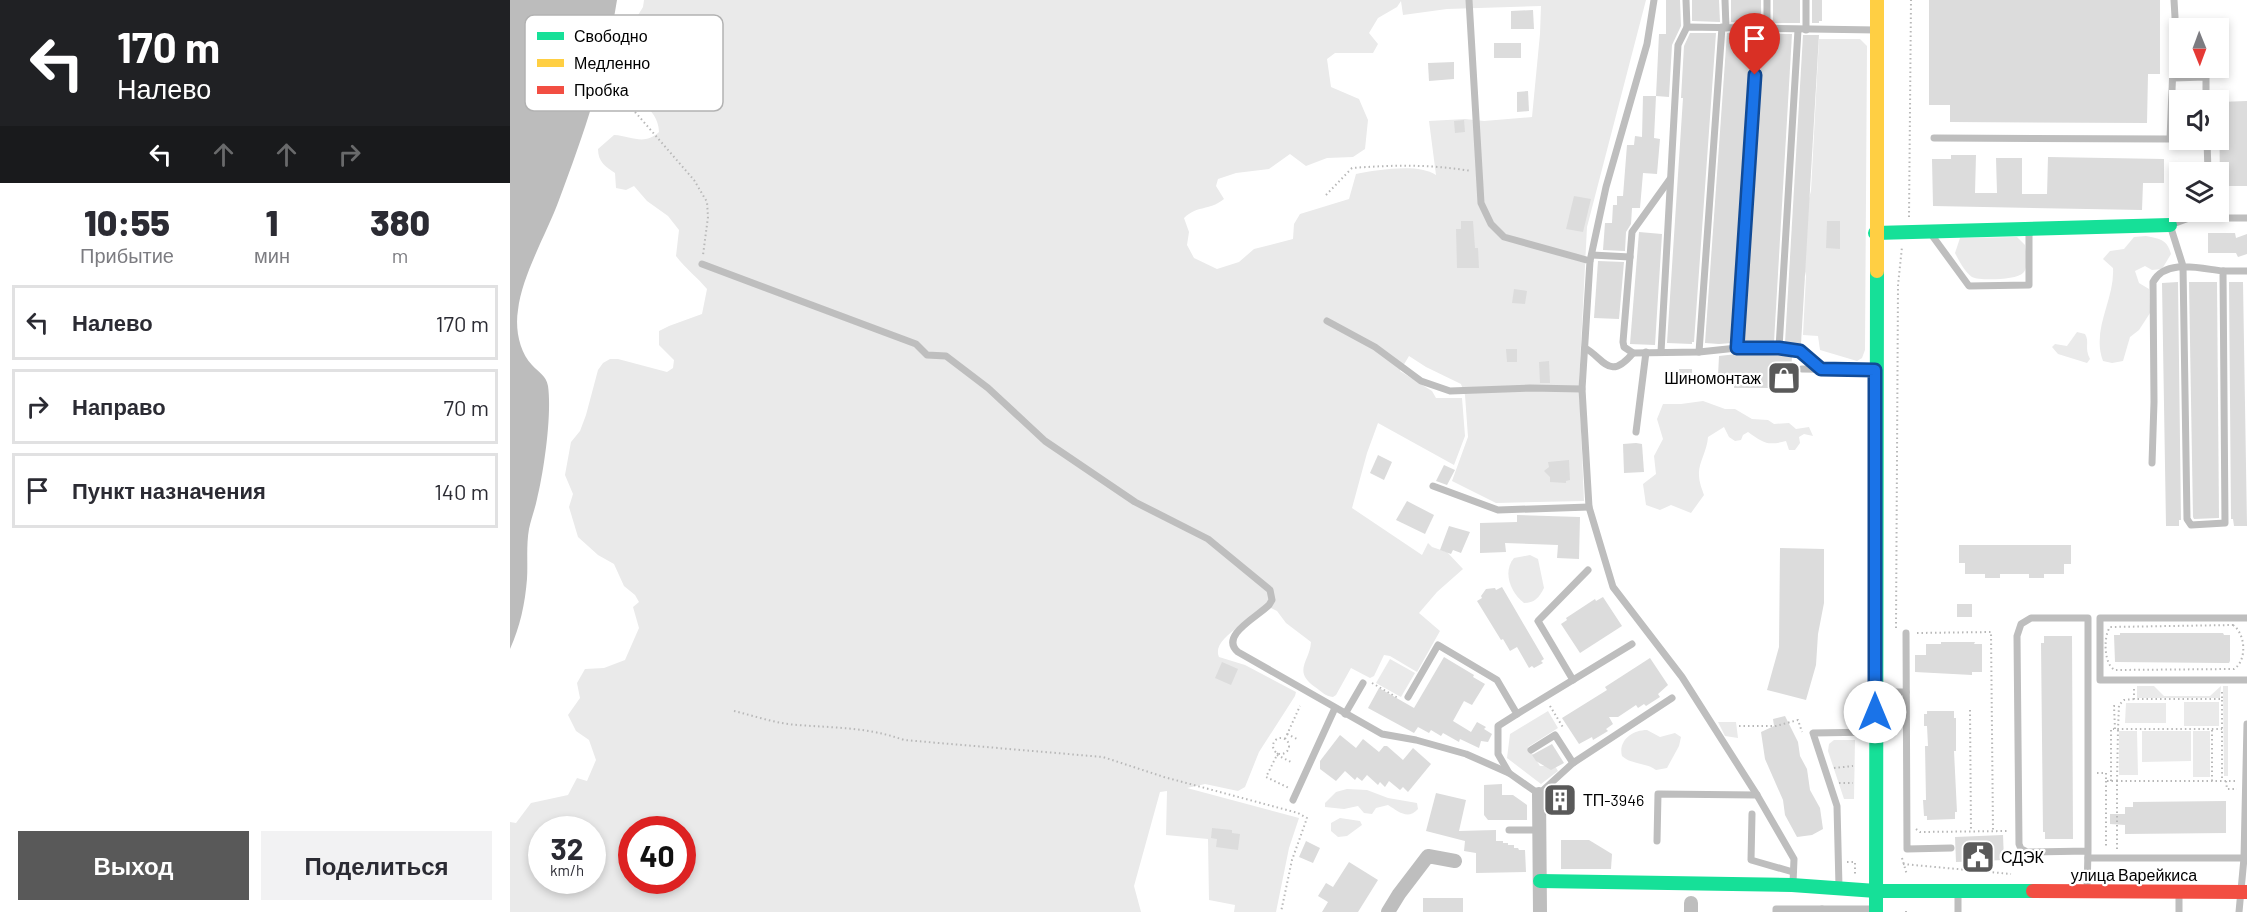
<!DOCTYPE html>
<html lang="ru">
<head>
<meta charset="utf-8">
<style>
	:root { --surface:#fff; --page:#f2f2f3; --text:#2b2b33; --muted:#7c7c81; --line:#e1e1e2; --accent:#595959 }
	body { margin:0; font-family:Barlow,sans-serif; background:var(--page); color:var(--text); height:100vh; display:flex; flex-direction:column; font-size:22px; white-space:nowrap }
	* { box-sizing:border-box; margin:0 }
	p { font-size:20px; color:var(--muted) }
	.icon { flex:none; width:33px; height:33px; fill:none; stroke:currentColor; stroke-width:2; stroke-linecap:round; stroke-linejoin:round }
	.map { position:relative; flex:1; overflow:hidden }
	.drawer { display:flex; flex-direction:column; background:var(--surface); width:510px }
	.drawer>* { flex:none }
	.guide { background:#202124; color:#fff; overflow:hidden }
	.needle { width:39px; rotate:179deg }
	.buttons { position:absolute; left:1659px; top:18px; display:grid; gap:12px }
	.buttons a { display:grid; place-items:center; width:60px; height:60px; border-radius:0px; background:var(--surface); box-shadow:0 3px 9px #0003; font-size:30px }
	.speed { position:absolute; left:18px; top:816px; display:flex; gap:12px; font-size:30px; font-weight:700; text-align:center }
	.speed>* { display:grid; place-content:center; width:78px; height:78px; border-radius:50%; background:var(--surface); box-shadow:0 3px 9px #0003; line-height:1 }
	.speed small { font-size:15px; font-weight:400 }
	.speed .limit { border:9px solid #d22; background:#fff; color:#111 }
	.pin { position:absolute; display:grid; place-items:center; width:51px; height:51px; color:#fff; margin:-62px -26px; border-radius:50% 50% 50% 0; rotate:-45deg; box-shadow:0 0 6px #0007 }
	.pin .icon { rotate:45deg }
	.me { position:absolute; width:66px; margin:-33px; rotate:0deg; stroke-linejoin:round; filter:drop-shadow(0 0 4px #0008) }
	.turn { display:flex; align-items:center; gap:21px; height:126px; padding:0 18px; font-size:27px }
	.turn .icon { width:78px; height:78px; stroke-width:2.5 }
	.turn b { display:block; font-size:42px; line-height:51px }
	.lanes { display:flex; align-items:center; height:57px; padding:0 18px; background:#0003; justify-content:center; gap:30px; direction:ltr }
	.lanes .off { opacity:.35 }
	.eta { display:flex; justify-content:space-evenly; align-items:center; height:102px; text-align:center }
	.eta b { font-size:36px; font-weight:800; line-height:42px }
	.button { display:flex; gap:12px; margin-top:auto; padding:12px 18px }
	.button a { flex:1; height:69px; border-radius:0px; background:var(--accent); color:#fff; font-size:24px; font-weight:800; line-height:69px; text-align:center }
	.button a+a { background:var(--page); color:var(--text) }
	ul { padding:0; list-style:none }
	li { display:flex; align-items:center; gap:18px; height:75px; margin:0 12px 9px; padding:0 6px; border:3px solid var(--line); border-radius:0px }
	li div { flex:1 }
	li b { display:block; font-size:22px }
	li em { font-style:normal }
	main { display:flex; flex:1; min-height:0 }
	.map>svg:first-child { display:block }
</style>
</head>
<body>
<main>
<section class="drawer">
<div class="guide">
<div class="turn"><svg class="icon" aria-label="left" viewBox="0 0 24 24"><path d="M17 20v-9H6M10 6l-5 5 5 5"/></svg><div><b>170 m</b>Налево</div></div>
<div class="lanes"><svg class="icon" aria-label="left" viewBox="0 0 24 24"><path d="M17 20v-9H6M10 6l-5 5 5 5"/></svg><svg class="icon off" aria-label="ahead" viewBox="0 0 24 24"><path d="M12 20V5M6 11l6-6 6 6"/></svg><svg class="icon off" aria-label="ahead" viewBox="0 0 24 24"><path d="M12 20V5M6 11l6-6 6 6"/></svg><svg class="icon off" aria-label="right" viewBox="0 0 24 24"><path d="M7 20v-9h11M14 6l5 5-5 5"/></svg></div>
</div>
<div class="eta">
<div><b>10:55</b><p>Прибытие</p></div>
<div><b>1</b><p>мин</p></div>
<div><b>380</b><p>m</p></div>
</div>
<ul>
<li><svg class="icon" aria-label="left" viewBox="0 0 24 24"><path d="M17 20v-9H6M10 6l-5 5 5 5"/></svg><div><b>Налево</b></div><em>170 m</em></li>
<li><svg class="icon" aria-label="right" viewBox="0 0 24 24"><path d="M7 20v-9h11M14 6l5 5-5 5"/></svg><div><b>Направо</b></div><em>70 m</em></li>
<li><svg class="icon" aria-label="arrive" viewBox="0 0 24 24"><path d="M6 21V4h12l-3 4 3 4H6"/></svg><div><b>Пункт назначения</b></div><em>140 m</em></li>
</ul>
<div class="button"><a>Выход</a><a>Поделиться</a></div>
</section>
<div class="map">
<svg width="1737" height="912" viewBox="0 0 1737 912">
	<rect width="100%" height="100%" fill="#fff"/>
	<!-- green -->
	<g fill="#eaeaea" fill-rule="evenodd">
		<path d="M134,0h1002l-59,227 -8,156 5,118 -88,2 -44,-22 16,-44 -3,-42 -4,-11 -35,-17 -17,-11 -9,15 32,20 4,7h26l3,38 -11,29 -76,-42 -11,30 -15,55 70,47 6,-12 4,4 15,5 16,17 -26,23 -18,21 21,18 -23,41 -27,-16 -6,-1 -10,21 -4,2 -19,-10 -15,27 -3,2c-8,-1 -11,-5 -18,-10 -23,-16 -5,-26 -4,-45l-25,-19 -9,-12 -6,-3c-14,8 -61,30 -52,49l26,8 51,27 -1,4 -36,56 -14,35 -7,4 -33,-7 -18,4 112,30 -10,30 -13,64h-42l1,-7 -26,-5 -1,-61 -42,-4 1,-44 -7,1 -26,94 7,26h-631v-90l6,1 15,-20 37,-8 9,-17 10,3 9,-21 -7,-20 -13,-9 -8,-16 12,-17 -3,-15 8,-14 19,-1 21,-8 14,-32 -6,-21 6,-5 -4,-7 -11,-9 -10,-22 -16,-9 -20,-18 -9,-30 4,-13 -8,-19 6,-33 9,-11 6,-16 12,-45 5,-7 7,-4h8l49,13 6,-4 1,-8 -15,-15v-14l10,-5 33,-12 5,-25c-10,-12 -21,-20 -31,-33l3,-26 -11,-14 -21,-15 -13,-15 -8,4 -10,-2 -1,-15c-9,-6 -17,-11 -17,-24l16,-14c18,1 30,11 45,-3 -1,-26 -28,-36 -49,-43l-1,-7 4,-5 10,-5 4,-39 16,-26zM891,1l2,14 44,-6 94,-3 -1,28 -8,83 -48,4 -19,-2 -36,2 7,54c-18,-12 -59,-5 -80,-1l-7,25 -49,15 -6,10 -1,15 -39,10 -15,13 -22,7 -23,-11 -7,-13 2,-13 -5,-14c15,-14 23,-6 40,-19l-8,-13 2,-7 18,-6 33,-4 21,-15 16,12 21,-8 26,-1 12,-8 3,-29 -9,-21 -28,-12 -4,-28 8,-6h38l5,-9 -9,-11 9,-15 19,-11zM32,830h50v50h-50zM122,830h50v50h-50z"/>
		<path d="M1309,39h41l7,7 -2,304 -3,8 -5,3 -37,-11 -2,-14 -15,-1 3,-59 -3,-14 3,-53 5,-18z"/>
		<path d="M1636,236c14,3 21,3 25,18l-9,15 -10,1 -7,-4 -10,5 4,12 10,6 1,24 -11,17 -9,7 -7,24 -11,2 -9,-2c-12,-32 12,-61 10,-93l-10,-9 7,-8 14,-2 10,-12z"/>
		<path d="M1507,237l8,8c1,7 4,23 -2,28 -6,7 -44,8 -51,4 -7,-5 -13,-16 -17,-24l5,-15z"/>
		<path d="M1567,332l8,2c5,8 -1,14 5,25l-3,4 -29,-9 -6,-7 3,-3 12,2z"/>
		<path d="M1193,401l22,8h10l17,10 16,1 6,4 15,-1 7,6 13,-2 4,9 -9,-2 -5,3 1,6 -5,7h-6l-3,-9c-19,5 -22,2 -38,-9l-5,3 -2,5 -6,1 -6,-4 -5,-10 -16,10c-1,15 -10,26 -9,38 0,7 3,14 5,20l-13,18 -20,-8 -11,5 -14,-5 -3,-21 13,-10 -2,-18 9,-17 -6,-20 6,-15h18z"/>
		<path d="M1020,555l8,4 6,29c-5,10 -10,15 -20,15 -13,-10 -22,-31 -10,-45z"/>
		<path d="M880,659l25,14 -14,24 -25,-14z"/>
		<path d="M1627,686h17l10,10h46l11,-10 -1,12h-83z"/>
		<path d="M1713,686h5v90h-4z"/>
		<rect x="1674" y="702" width="35" height="24"/>
		<path d="M1616,703h40v20h-41z"/>
		<path d="M1038,711l10,17 -30,19 12,19h15l3,5 -17,13 -34,-26 3,-24z"/>
		<path d="M1208,722h18l2,16 -13,-2z"/>
		<path d="M1137,730l13,7 15,-4 6,4 -2,9 -12,22 -11,2c-11,-8 -24,-5 -34,-14 -4,-15 10,-26 25,-26z"/>
		<path d="M1609,731h18l1,44h-19z"/>
		<path d="M1632,731h49v30l-49,1z"/>
		<rect x="1683" y="731" width="17" height="46"/>
		<path d="M1324,740h21l-1,59h-10l-16,-48 1,-7z"/>
		<path d="M837,789l20,1 21,8 29,5 1,6c-10,11 -19,3 -30,-4l-12,3 -4,6 -8,-1 -6,-7 -14,3 -19,-2v-4l11,-11z"/>
		<path d="M830,818l20,3 2,4 -15,11 -9,1 -7,-6v-8z"/>
	</g>
	<!-- water -->
	<path fill="#bcbcbc" d="M0,0h107c-11,69 -33,134 -58,200 -12,33 -37,75 -41,110 -3,18 1,42 14,55 7,8 14,10 16,21 4,28 -4,85 -11,113 -2,10 -6,20 -8,30 -3,17 -1,34 -2,50 -2,25 -7,48 -17,70z"/>
	<!-- building -->
	<g fill="#dcdcdc">
		<path d="M1156,0h14l1,26 -9,19 -3,52 -13,-1 3,-62h7z"/>
		<path d="M1182,0h27l1,22 -28,-1z"/>
		<path d="M1221,0h30v23l-30,-1z"/>
		<rect x="1263" y="0" width="27" height="23"/>
		<path d="M1302,0h10v21h-3v2h-7z"/>
		<path d="M1419,0h231v74h-12l-1,49 -197,-1v-17h-21z"/>
		<path d="M1023,10l1,19h-23v-18z"/>
		<path d="M1180,33h26l-22,309h-2v2l-25,-1 16,-245h-2l3,-52z"/>
		<path d="M1217,33l25,1 -20,309 -13,1 -14,-1z"/>
		<path d="M1253,34h29l-18,308h-31z"/>
		<path d="M1293,35h16l-18,309 -16,-1z"/>
		<rect x="984" y="43" width="27" height="15"/>
		<path d="M944,62v17l-25,2 -1,-18z"/>
		<path d="M1018,91l1,20 -12,1v-20z"/>
		<path d="M1133,96h13l-2,42 6,1 -3,35 -14,-1 -3,35h-8l-1,16 -5,8 -1,19 -22,-1 2,-27h7l1,-18h4v-9h6l4,-51h7l1,-9 7,1z"/>
		<path d="M1737,101v85h-27l-1,-84z"/>
		<path d="M954,120l1,12 -10,1 -1,-12z"/>
		<path d="M1441,155h25l-1,38h22l-1,-35h26v36h25l1,-37 116,2v24h-21l-1,27 -209,-4 -1,-47h19z"/>
		<path d="M1064,196l17,3 -8,33 -17,-3z"/>
		<path d="M951,221h12l2,27h3l1,20h-22l-1,-39h5z"/>
		<path d="M1317,221h13v28l-14,-1z"/>
		<path d="M1129,232l23,2 -7,111 -25,-1z"/>
		<path d="M1698,233h27l1,5 11,-4v20l-9,3 -2,-4h-28z"/>
		<path d="M1088,261l26,1 -5,57 -25,-1z"/>
		<path d="M1668,282l3,238h-2v6h-13l-4,-243z"/>
		<path d="M1679,282h28l2,236 -25,1 -1,-2z"/>
		<path d="M1719,282h14l4,244h-13l-1,-7h-2z"/>
		<path d="M1004,289l13,2 -2,13 -13,-1z"/>
		<path d="M996,349h11v13h-10z"/>
		<path d="M1227,354l55,2 -1,22 -17,10h-40l1,-11 -17,-1 1,-20z"/>
		<path d="M1039,361l1,22h-10l-1,-21z"/>
		<rect x="1169" y="369" width="13" height="14"/>
		<path d="M1126,443l6,1 2,28 -20,1 -1,-29z"/>
		<path d="M868,455l14,7 -8,18 -14,-7z"/>
		<path d="M1059,460l1,20 -4,1v2l-16,-1v-5l-6,-6 5,-4 -1,-5z"/>
		<path d="M934,465l11,5 -8,15 -11,-4z"/>
		<path d="M897,501l27,14 -9,19 -29,-14z"/>
		<path d="M1007,515l63,2 -1,42 -22,-1 1,-13 -53,-2 1,9 -26,1v-30l37,-1z"/>
		<path d="M939,526l21,6 -9,21 -8,-3 -2,4 -11,-4z"/>
		<path d="M1449,545h112v19h-7v10h-20v4h-15v-4h-29v4h-15v-4h-20v-11h-6z"/>
		<path d="M1270,548l44,1v54l-6,31 -2,31 -10,35 -39,-10 12,-43z"/>
		<path d="M992,587l42,72 -3,2 2,2 -9,5 -2,-2 -3,2 -12,-21 -7,4 -7,-12 -2,1 -24,-39 5,-3 -1,-2 5,-7 9,-1 1,2z"/>
		<path d="M1093,597l19,29 -42,27 -19,-29 6,-4 -1,-2 29,-19 1,2z"/>
		<rect x="1447" y="604" width="15" height="13"/>
		<path d="M1610,633h103l1,2h6v26l-1,2h-6l-108,-1 -1,-27h6z"/>
		<path d="M1534,636h28l1,203h-28v-7h-2l-2,-189h3z"/>
		<path d="M1431,642h34l-1,2h8v28h-10v3l-57,-3v-17h11v-11h15z"/>
		<path d="M934,657l30,18 -1,2 12,7 -13,21 -8,-4 -11,20 18,11 6,-10 9,5 -2,2 8,5 -4,8 -7,-1 -2,7 -19,-9 -1,3 -16,-9 -2,3 -10,-6 -2,3 -11,-6 -4,6 -46,-25 11,-20 35,20z"/>
		<path d="M1140,658l18,27 -10,9 2,3 -14,9 -2,-2 -6,4 -2,-3 -18,12h-9l4,7 -7,5 2,2 -15,9 -1,-3 -13,7 -17,-26 45,-28 -2,-3z"/>
		<path d="M712,662l16,7 -7,16 -16,-7z"/>
		<path d="M1417,711h27v7h2v33h-2l3,61h-2v7l-28,1v-4h-3l-1,-16h3l-1,-54h3l-1,-20h-3v-12h3z"/>
		<path d="M1275,716l13,26 2,14 7,13 3,21 10,18 3,21 -11,6 -15,2 -12,-22 -2,-15 -18,-41 -4,-27 13,-6 -1,-7z"/>
		<path d="M830,735l16,13 7,-9 16,13 5,-6h3l16,14 10,-12 18,16 -23,28 -5,-5 -3,3 -11,-9 -4,6 -5,-5 -2,3 -11,-10 -5,6 -5,-4 -2,3 -10,-9 -9,10 -16,-12v-8z"/>
		<path d="M1042,744l12,19 -13,7 -15,-9 -4,-6z"/>
		<path d="M992,784v11h11l14,10v15h-39l-4,-5v-30z"/>
		<path d="M926,793l30,7 -7,31 37,-1v11h7v2h5v2h6v3h4l1,2h6l1,22 -50,1v-20l-12,-2 1,-10 -39,-10z"/>
		<path d="M1716,801v32l-101,1v-9l-15,-1v-10h15v-7h8v-5z"/>
		<path d="M702,828l20,2v3l8,1 -2,16 -22,-3 1,-8 -6,-1z"/>
		<path d="M1493,835l1,25 -48,2 -1,-25z"/>
		<path d="M1051,840h28l23,14 -1,15h-50z"/>
		<path d="M796,841l14,7 -7,15 -14,-6z"/>
		<path d="M839,862l29,18 -20,32h-36l6,-10 -10,-6 8,-13 7,4z"/>
		<rect x="913" y="898" width="40" height="14"/>
	</g>
	<g fill="none" stroke-linecap="round" stroke-linejoin="round">
		<!-- path -->
		<g stroke="#b8b8b8" stroke-width="2" stroke-dasharray="1.5 3" stroke-linecap="butt">
			<path d="M95,92l31,21 58,67 13,22 1,15 -5,38"/>
			<path d="M816,195l26,-27c40,-3 78,-4 119,3"/>
			<path d="M1399,217l2,-217"/>
			<path d="M1723,625c13,9 14,36 1,44l-119,1c-11,-5 -12,-33 -5,-43z"/>
			<path d="M1386,628l2,-343 4,-38"/>
			<path d="M1407,633l74,-1 2,199"/>
			<path d="M862,683l26,15"/>
			<path d="M1624,689v10h88v-10"/>
			<path d="M1624,699l-10,1 -5,5 -1,24h104"/>
			<path d="M1712,700v81"/>
			<path d="M1040,706l14,23"/>
			<path d="M1343,710v14"/>
			<path d="M1460,710l1,121"/>
			<path d="M224,711c21,5 43,13 64,14 38,3 69,2 106,15l199,17 61,20 134,36 9,5 -15,42 -11,52"/>
			<path d="M1229,726h37l22,-6 4,12"/>
			<path d="M1605,729l-1,-23h3"/>
			<path d="M1702,730v51"/>
			<path d="M777,734l12,6"/>
			<circle cx="771" cy="746" r="8"/>
			<path d="M775,739l15,-33"/>
			<path d="M768,753l-12,24 23,11"/>
			<path d="M767,755l14,7"/>
			<path d="M1324,768l19,-2"/>
			<path d="M1587,773h9v8h11"/>
			<path d="M1596,781v67"/>
			<path d="M1601,781v-52h3"/>
			<path d="M1607,781l1,-52"/>
			<path d="M1716,781l1,8h10"/>
			<path d="M1329,783h14"/>
			<path d="M1406,829l4,3 88,-1"/>
			<path d="M1607,849v-68h118"/>
			<path d="M1392,858l5,17"/>
			<path d="M1337,862h8v13"/>
			<path d="M1393,864l108,10"/>
			<path d="M1396,912v-1"/>
		</g>
		<!-- lane -->
		<g stroke="#bebebe" stroke-width="7">
			<path d="M959,0l12,203 10,21 13,13 86,24 -8,128 7,118 24,80 69,90 75,118 37,64 -1,24"/>
			<path d="M1176,0l1,27"/>
			<path d="M1215,0l1,28"/>
			<path d="M1257,0v29"/>
			<path d="M1296,30v-30"/>
			<path d="M1663,78l33,-1v23"/>
			<path d="M1424,138l236,1 5,-122 -1,-17"/>
			<path d="M1697,140l1,32"/>
			<path d="M1160,179l-38,53 -9,110 1,5 9,6 66,-1 38,-4h42l21,3 22,18"/>
			<path d="M1421,234l38,52 60,-1v-56"/>
			<path d="M1082,255l38,2"/>
			<path d="M1080,261l16,-74 41,-143 7,-44"/>
			<path d="M192,264l214,80 11,11 19,1 42,32 57,53 90,61 73,37 62,51 2,10 -3,5c-12,12 -50,31 -31,47l144,82 34,6 50,14 43,19"/>
			<path d="M1713,271h24"/>
			<path d="M817,321l48,26 46,34 29,10 80,-3 52,1"/>
			<path d="M1075,348c19,10 24,34 48,5"/>
			<path d="M1227,348l21,-319"/>
			<path d="M1269,348l19,-318"/>
			<path d="M1151,352l17,-307 9,-18 189,3"/>
			<path d="M1189,352l23,-325"/>
			<path d="M1292,369l73,1"/>
			<path d="M1126,432l10,-80"/>
			<path d="M1642,463l2,-61 -1,-120c13,-24 49,-13 70,-11l2,252 -34,2 -4,-6 -4,-253 -13,-41 19,-7h58"/>
			<path d="M923,486l65,24 91,-3"/>
			<path d="M1737,618h-147v62h147"/>
			<path d="M1396,633l1,216 44,-1"/>
			<path d="M1063,680l-35,-59 50,-51"/>
			<path d="M1368,692h28"/>
			<path d="M898,697l30,-52 59,35 20,34 -19,12v28l11,19 30,21 34,-31 99,-65"/>
			<path d="M835,714l18,-31"/>
			<path d="M1007,714l115,-70"/>
			<path d="M1021,750l24,-15 18,28"/>
			<path d="M783,800l42,-92"/>
			<path d="M1242,814l-1,46 42,12"/>
			<path d="M999,830h30"/>
			<path d="M1147,841l1,-47 99,1"/>
			<path d="M1578,858h159"/>
			<path d="M1329,887l-2,-81 -24,-73 62,-1"/>
			<path d="M1577,890l1,-39v-233h-57l-10,6 -4,12 2,208 2,5 6,3 61,-1"/>
			<path d="M1669,892v20"/>
			<path d="M1266,912v-3h46"/>
			<path d="M1312,912v-3h54"/>
			<path d="M1448,912v-20"/>
			<path d="M1729,912l5,-54 3,-134"/>
		</g>
		<!-- street -->
		<g stroke="#bebebe" stroke-width="14">
			<path d="M1029,794l1,118"/>
			<path d="M1181,903v9"/>
			<path d="M878,912l11,-18 29,-38 27,5"/>
		</g>
		<!-- fast -->
		<g stroke="#16e098" stroke-width="14">
			<path d="M1365,233l295,-8"/>
			<path d="M1030,881l252,4 84,6h157"/>
			<path d="M1366,912l1,-641"/>
		</g>
		<!-- slow -->
		<path stroke="#ffcf43" stroke-width="14" d="M1367,271v-271"/>
		<!-- jam -->
		<path stroke="#f24e42" stroke-width="14" d="M1523,891l214,1"/>
	</g>
	<g fill="none" stroke-linecap="round" stroke-linejoin="round">
		<!-- route casing -->
		<g stroke="#114b97" stroke-width="15">
			<path id="route" d="M1245,75l-18,273h42l21,3 21,18 54,1v342"/>
		</g>
		<!-- route -->
		<use href="#route" stroke="#1a73e8" stroke-width="10"/>
	</g>
	<!-- icons -->
	<defs>
		<g id="shop-square" transform="scale(1.725)"><rect x="-9" y="-9" width="18" height="18" rx="4" fill="#595959" stroke="#fff"/><path d="M-5-2.5h2.3a2.7 3.5 0 0 1 5.4 0H5L5.5 6h-11ZM-1.5-2.5h3a1.5 2.3 0 0 0-3 0Z" fill="#fff"/></g>
		<g id="building-square" transform="scale(1.725)"><rect x="-9" y="-9" width="18" height="18" rx="4" fill="#595959" stroke="#fff"/><path d="M-4-6H4V6H1V3H-1V6H-4ZM-2.5-4.3h1.7v1.8h-1.7ZM.8-4.3h1.7v1.8H.8ZM-2.5-1h1.7V.8h-1.7ZM.8-1h1.7V.8H.8Z" fill="#fff"/></g>
		<g id="civic-square" transform="scale(1.725)"><rect x="-9" y="-9" width="18" height="18" rx="4" fill="#595959" stroke="#fff"/><path d="M-.6-6.5H3V-4.5H.6V-3L4-1V1h2V6H-6V1h2V-1L-.6-3ZM-1.2 2.5V6h2.4V2.5Z" fill="#fff"/></g>
	</defs>
	<g fill-rule="evenodd">
		<use href="#shop-square" x="1274" y="378"/>
		<use href="#building-square" x="1050" y="800"/>
		<use href="#civic-square" x="1468" y="857"/>
	</g>
	<g text-anchor="middle" stroke-width="4.5" stroke-linejoin="round" paint-order="stroke">
		<!-- poi labels -->
		<g font-size="16" fill="#000" stroke="#fff" text-anchor="start">
			<text x="1251" y="384" text-anchor="end">Шиномонтаж</text>
			<text x="1073" y="806">ТП-3946</text>
			<text x="1491" y="863">СДЭК</text>
		</g>
		<!-- street labels -->
		<g font-size="16" fill="#000" stroke="#fff">
			<text x="1624" y="881">улица Варейкиса</text>
		</g>
	</g>
	<!-- legend -->
	<rect x="15" y="15" width="198" height="96" rx="9" fill="#fff" stroke="#b2b2b2" stroke-width="1.5"/>
	<rect x="27" y="32" width="27" height="8" fill="#16e098"/>
	<rect x="27" y="59" width="27" height="8" fill="#ffcf43"/>
	<rect x="27" y="86" width="27" height="8" fill="#f24e42"/>
	<g font-size="16" fill="#000">
		<text x="64" y="42">Свободно</text>
		<text x="64" y="69">Медленно</text>
		<text x="64" y="96">Пробка</text>
	</g>
</svg>
<div class="buttons">
<a><svg class="needle" viewBox="-14 -14 28 28"><path d="M0-13l5 13h-10z" fill="#e53935"/><path d="M0 13l5-13h-10z" fill="#7c7c81"/></svg></a>
<a><svg class="icon" aria-label="sound" viewBox="0 0 24 24"><path d="M4 9h4l5-4v14l-5-4H4zM17 9q2 3 0 6"/></svg></a>
<a><svg class="icon" aria-label="layers" viewBox="0 0 24 24"><path d="M12 4l9 5-9 5-9-5zM3 14l9 5 9-5"/></svg></a>
</div>
<div class="speed"><div>32<small>km/h</small></div><div class="limit">40</div></div>
<div class="pin" style="left:1245px;top:75px;background:#d93025"><svg class="icon" aria-label="arrive" viewBox="0 0 24 24"><path d="M6 21V4h12l-3 4 3 4H6"/></svg></div>
<svg class="me" style="left:1365px;top:712px" viewBox="-20 -20 40 40"><circle r="19" fill="#fff"/><path d="M0-13L10 11 0 6-10 11z" fill="#1a73e8"/></svg>
</div>
</main>
</body>
</html>
